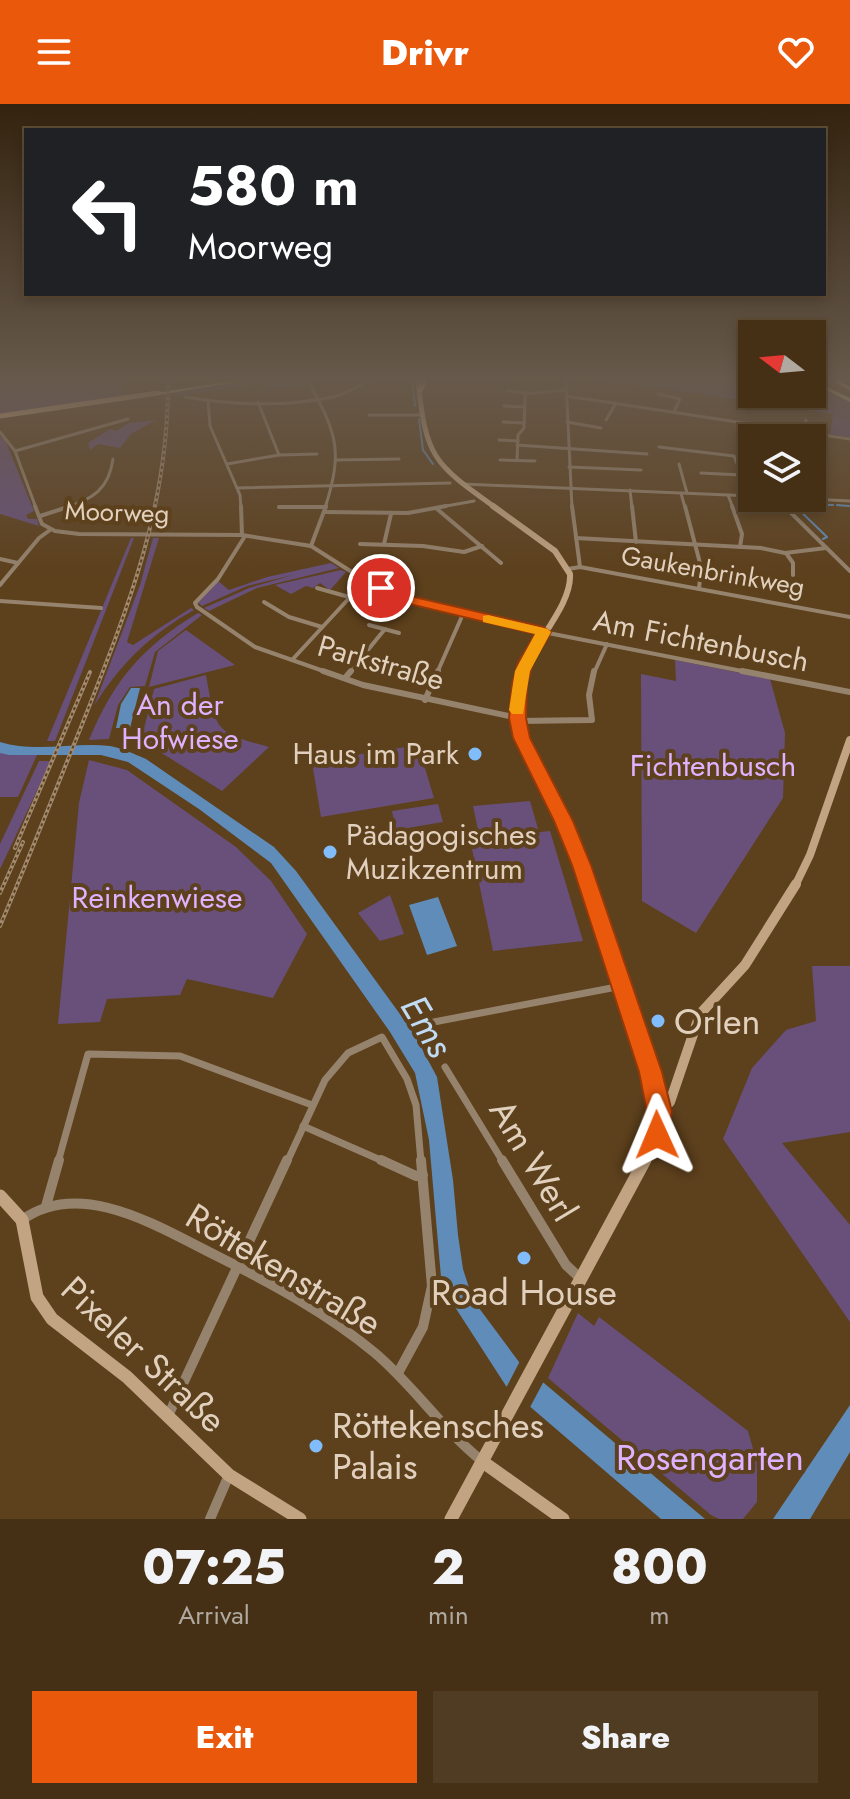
<!DOCTYPE html>
<html lang="en">
<head>
<meta charset="utf-8">
<style>
	:root { --surface:#463015; --page:#503c22; --text:#f1f3f6; --muted:#b0a9a0; --line:#5e4b34; --accent:#ea580c }
	body { margin:0; font-family:Jost,sans-serif; background:var(--page); color:var(--text); height:100vh; display:flex; flex-direction:column; font-size:30px; white-space:nowrap }
	* { box-sizing:border-box; margin:0 }
	p { font-size:26px; color:var(--muted) }
	.icon { flex:none; width:44px; height:44px; fill:none; stroke:currentColor; stroke-width:2; stroke-linecap:round; stroke-linejoin:round }
	.map { position:relative; height:1415px; overflow:hidden }
	.details { display:flex; flex-direction:column; background:var(--surface); flex:1 }
	.details>* { flex:none }
	.banner { position:absolute; left:24px; top:24px; width:802px; height:168px; border-radius:0px; box-shadow:0 4px 12px #0003,0 0 0 2px var(--line); background:#202124; color:#fff; overflow:hidden }
	.needle { width:52px; rotate:286deg }
	.fabs { position:absolute; left:738px; top:216px; display:grid; gap:16px }
	.fabs a { display:grid; place-items:center; width:88px; height:88px; border-radius:0px; background:var(--surface); box-shadow:0 4px 12px #0003,0 0 0 2px var(--line); font-size:40px }
	.pin { position:absolute; display:grid; place-items:center; width:68px; height:68px; color:#fff; margin:-34px; border:4px solid #fff; border-radius:50%; box-shadow:0 2px 8px #0007 }
	.me { position:absolute; width:88px; margin:-44px; rotate:359deg; stroke-linejoin:round; filter:drop-shadow(0 0 6px #0008) }
	.turn { display:flex; align-items:center; gap:28px; height:168px; padding:0 32px; font-size:36px }
	.turn .icon { width:104px; height:104px; stroke-width:2.5 }
	.turn b { display:block; font-size:56px; line-height:68px }
	.eta { display:flex; justify-content:space-evenly; align-items:center; height:136px; text-align:center }
	.eta b { font-size:48px; font-weight:800; line-height:56px }
	.primary-button { display:flex; gap:16px; margin-top:auto; padding:16px 32px }
	.primary-button a { flex:1; height:92px; border-radius:0px; background:var(--accent); color:#fff; font-size:32px; font-weight:800; line-height:92px; text-align:center }
	.primary-button a+a { background:var(--page); color:var(--text) }
	header { display:flex; justify-content:space-between; align-items:center; height:104px; padding:0 32px; background:var(--accent); color:#fff; font-size:36px; font-weight:800 }
	.map>svg:first-child { display:block }
</style>
</head>
<body>
<header><svg class="icon" aria-label="menu" viewBox="0 0 24 24"><path d="M4 6h16M4 12h16M4 18h16"/></svg>Drivr<svg class="icon" aria-label="heart" viewBox="0 0 24 24"><path d="M12 20l-8-8c-3-5 5-10 8-4 3-6 11-1 8 4z"/></svg></header>
<div class="map">
<svg width="850" height="1415" viewBox="0 0 850 1415">
	<rect width="100%" height="100%" fill="#5d401c"/>
	<!-- green -->
	<g fill="#68507b">
		<path d="M0,276h123l4,1 -4,1 -1,12 35,-2 -157,22z"/>
		<path d="M266,276h39l3,6 -44,4 1,-7 -89,13v-4z"/>
		<path d="M602,276h150v14h60v-11l38,19v35l-20,-3 3,-20z"/>
		<path d="M156,316l-25,14 -11,14 -22,-4 -8,6 -2,-7 22,-14 6,2 13,-8z"/>
		<path d="M0,331l6,7 28,69 -8,4 2,4h9l2,7 -39,-12z"/>
		<path d="M131,434h3l-79,203h-8z"/>
		<path d="M153,434h6l-32,104 6,3 58,-37 3,2c-42,23 -75,55 -100,96l46,-121z"/>
		<path d="M331,459l8,5 -82,20 -48,23 -5,-3 45,-20 44,-13 -46,11 -45,20 -4,-3 20,-22 11,9 38,-13z"/>
		<path d="M341,466l5,2 -16,18 -10,-7 -7,5 -7,-2 -15,8 -16,-9z"/>
		<path d="M198,509l4,2 -47,37 -10,34 -15,1 -12,18 -9,34 -20,1c24,-59 54,-94 109,-127z"/>
		<path d="M186,526l49,35 -86,22 9,-36z"/>
		<path d="M675,556l95,19 15,54 -2,65 -87,135 -54,-32 -1,-227 35,7z"/>
		<path d="M206,571c10,56 8,57 63,72l-47,44 -81,-51 13,-51z"/>
		<path d="M418,641l16,53 -113,19 -9,-55z"/>
		<path d="M0,649l37,2 -19,42h-18z"/>
		<path d="M89,656l38,10 109,77 35,34 36,53 -34,64 -86,-19 -7,16 -73,4 -7,23 -42,2 21,-221z"/>
		<path d="M39,657h12l-51,108v-25z"/>
		<path d="M530,697l8,28 -59,6 -6,-29z"/>
		<path d="M438,700l5,18 -47,8 -4,-19z"/>
		<path d="M550,727l33,110 -90,10 -23,-112z"/>
		<path d="M390,791l14,39 -24,7 -22,-28z"/>
		<path d="M812,862h38v166l-68,11 68,82v97l-127,-183 29,-71 34,-38 30,-9z"/>
		<path d="M578,1209l16,13 5,-9 149,114 9,32v39l-14,17h-24l-8,-4 -163,-137z"/>
	</g>
	<!-- water -->
	<g fill="#608cb9">
		<path d="M131,584h9l-10,40h-14l5,-24z"/>
		<path d="M0,638c35,11 74,0 110,4 12,2 24,8 36,13l128,88 22,24 117,161 24,45 16,103 5,55 5,34 10,31 46,62 186,157h-44l-155,-133 -51,-79 -14,-30 -12,-137 -14,-67 -25,-41 -119,-169 -72,-54 -71,-47 -27,-7h-92l-9,-2z"/>
		<path d="M438,793l19,49 -30,9 -18,-50z"/>
		<path d="M850,1301v47l-40,67h-37z"/>
	</g>
	<!-- pier -->
	<path fill="#5d401c" d="M521,1255l24,20 -17,32 -23,-21z"/>
	<g fill="none" stroke-linecap="round" stroke-linejoin="round">
		<!-- stream -->
		<g stroke="#608cb9" stroke-width="2">
			<path d="M412,276l3,26"/>
			<path d="M419,315l4,31 10,14"/>
			<path d="M837,401l12,1"/>
			<path d="M823,435l4,-2 -34,-33 40,1"/>
		</g>
		<!-- street-far4 -->
		<g stroke="#96836e" stroke-width="3">
			<path d="M308,276c28,53 36,69 17,128"/>
			<path d="M566,276l6,128"/>
			<path d="M507,287l19,2"/>
			<path d="M658,290l22,5 -6,13"/>
			<path d="M566,292l284,43"/>
			<path d="M185,293c48,8 100,10 148,0 15,-3 26,-13 40,-17"/>
			<path d="M208,296l2,26 30,69 1,13"/>
			<path d="M258,298l21,53"/>
			<path d="M504,302l21,1"/>
			<path d="M369,311h53"/>
			<path d="M606,316l10,-17"/>
			<path d="M503,318l21,1"/>
			<path d="M567,318l34,6"/>
			<path d="M0,328l15,19 21,57"/>
			<path d="M744,332l3,-13"/>
			<path d="M804,334l2,-18"/>
			<path d="M499,336l19,1"/>
			<path d="M517,341l130,9"/>
			<path d="M659,343l75,9 16,40"/>
			<path d="M15,347l113,-32"/>
			<path d="M336,356l63,-1"/>
			<path d="M500,356l35,1"/>
			<path d="M517,356l1,-25 6,-7 1,-34 41,-4"/>
			<path d="M227,360l52,-9 38,-1"/>
			<path d="M679,360l8,29"/>
			<path d="M569,363l72,3"/>
			<path d="M701,369l40,2"/>
			<path d="M463,380l289,12"/>
			<path d="M237,384l213,-5"/>
			<path d="M630,386l2,18"/>
			<path d="M681,389l4,15"/>
			<path d="M728,391l5,13"/>
			<path d="M776,394l10,10"/>
			<path d="M789,394l61,3"/>
			<path d="M279,403h47"/>
			<path d="M65,404c28,-9 44,-19 48,-49"/>
			<path d="M435,404l39,-7"/>
		</g>
		<!-- street-far3 -->
		<g stroke="#96836e" stroke-width="4">
			<path d="M35,402l7,18 13,7 24,3 163,1 69,11 55,35 44,19 133,32 209,41"/>
			<path d="M241,402l1,29"/>
			<path d="M572,402l8,61"/>
			<path d="M632,402l4,36"/>
			<path d="M685,402l16,61 -2,22"/>
			<path d="M732,402l10,28 -2,13"/>
			<path d="M784,402l66,65"/>
			<path d="M279,403h47"/>
			<path d="M437,405l64,54"/>
			<path d="M325,408l83,1 38,-7"/>
			<path d="M40,412l31,-10"/>
			<path d="M245,432l-27,43 -23,24 2,4 58,40 74,26"/>
			<path d="M576,434l185,10 24,5 41,-5"/>
			<path d="M360,440l63,2 41,6 18,-6"/>
			<path d="M384,440l7,-30"/>
			<path d="M311,442l15,-40"/>
			<path d="M786,449l7,10v12"/>
			<path d="M0,455l18,4"/>
			<path d="M701,463l44,5"/>
			<path d="M568,465l12,-2 270,50"/>
			<path d="M0,481l39,-47 11,-8"/>
			<path d="M317,484l32,9"/>
			<path d="M0,497l101,7"/>
			<path d="M264,498l25,15 33,10"/>
			<path d="M369,521l30,8"/>
			<path d="M292,556l73,-79"/>
			<path d="M349,569l36,-44"/>
			<path d="M437,569l26,-59"/>
			<path d="M594,569l13,-29"/>
		</g>
		<!-- street-far2 -->
		<g stroke="#96836e" stroke-width="6">
			<path d="M323,567l40,14 155,33"/>
			<path d="M742,567l108,21"/>
			<path d="M345,574l6,-7"/>
			<path d="M425,596l13,-29"/>
			<path d="M518,617l74,-1 -3,-25 5,-24"/>
		</g>
		<!-- street-far1 -->
		<g stroke="#96836e" stroke-width="7">
			<path d="M418,921l204,-39"/>
			<path d="M445,963l58,95"/>
			<path d="M303,1022l82,36"/>
			<path d="M58,1058l30,-108 92,2 132,49"/>
			<path d="M287,1058l38,-82 23,-27 34,-16 25,42 9,26 5,57"/>
		</g>
		<!-- street -->
		<g stroke="#96836e" stroke-width="10">
			<path d="M381,1056l35,16 7,-1"/>
			<path d="M502,1056l64,105 15,14"/>
			<path d="M46,1102l13,-46"/>
			<path d="M22,1116c59,-43 138,8 193,35 56,28 112,58 160,98 39,33 67,76 107,108"/>
			<path d="M398,1269l25,-46 9,-41 -11,-126"/>
			<path d="M168,1312l119,-256"/>
			<path d="M210,1415l19,-44"/>
		</g>
		<!-- secondary-far4 -->
		<path stroke="#c2a483" stroke-width="5" d="M418,276c8,78 15,83 78,128"/>
		<!-- secondary-far3 -->
		<path stroke="#c2a483" stroke-width="6" d="M493,402l62,45 15,23c2,31 -36,68 -47,99"/>
		<!-- secondary-far2 -->
		<g stroke="#c2a483" stroke-width="8">
			<path d="M524,567c-18,53 11,95 34,140 13,24 22,50 31,75"/>
			<path d="M795,782l15,-31 40,-115"/>
		</g>
		<!-- secondary-far1 -->
		<g stroke="#c2a483" stroke-width="10">
			<path d="M589,780l69,217 1,27 -15,34"/>
			<path d="M660,1008l10,-10 30,-88 45,-49 51,-81"/>
		</g>
		<!-- secondary -->
		<g stroke="#c2a483" stroke-width="13">
			<path d="M0,1092l22,24 15,77 15,22 75,58 102,98 71,44"/>
			<path d="M483,1358l80,57"/>
			<path d="M451,1415l194,-359"/>
		</g>
		<!-- primary -->
		<path stroke="#e3bd93" stroke-width="5" d="M0,312l158,-23"/>
		<!-- highway -->
		<g fill="#fbd6ad" fill-rule="evenodd">
			<path d="M238,276h14l-94,15 -3,-2z"/>
			<path d="M421,276h6l-4,11 -3,2 -3,-2z"/>
			<path d="M812,276l38,18v4l-38,-19z"/>
			<path d="M832,276h7l11,7v4z"/>
		</g>
		<!-- rail casing -->
		<g stroke="#a28b70" stroke-width="4">
			<g id="rail">
				<path d="M15,744l75,-176"/>
				<path d="M0,789l23,-51"/>
				<path d="M0,822c28,-66 54,-132 81,-199 46,-116 88,-220 87,-347"/>
			</g>
		</g>
		<!-- rail -->
		<use href="#rail" stroke="#5d401c" stroke-width="2" stroke-dasharray="3" stroke-linecap="butt"/>
	</g>
	<!-- sky -->
	<linearGradient id="sky" x2="0" y2="1"><stop stop-color="#33230f"/><stop offset="0.58" stop-color="#67594b"/><stop offset="1" stop-color="#67594b" stop-opacity="0"/></linearGradient>
	<rect width="850" height="474" fill="url(#sky)"/>
	<!-- route -->
	<path fill="#ea580c" stroke="#983908" stroke-width="2" d="M381,480l29,12 133,31 8,5 -18,31 -6,21 -1,34 4,20 43,83 18,44 71,207 10,40 -6,32 -9,3 -9,-3 -4,-9 3,-23 -8,-40 -67,-207 -18,-44 -41,-83 -4,-20 3,-34 6,-21 17,-29 -134,-32 -25,-11v-6z"/>
	<!-- slow -->
	<path fill="#f59e0b" d="M488,511l60,14 3,3 -21,39 -7,43h-11l-3,-4 6,-39 20,-37 -52,-12v-6z"/>
	<!-- markers -->
	<g fill="#80bdfa" stroke="#5d401c" stroke-width="3">
		<circle cx="475" cy="650" r="8"/>
		<circle cx="330" cy="748" r="8"/>
		<circle cx="658" cy="917" r="8"/>
		<circle cx="524" cy="1154" r="8"/>
		<circle cx="316" cy="1342" r="8"/>
	</g>
	<g text-anchor="middle" stroke-width="8" stroke-linejoin="round" paint-order="stroke">
		<!-- far-street labels -->
		<g font-size="26" fill="#e1d0bd" stroke="#5d401c">
			<text transform="translate(117 408) rotate(2)" y="9">Moorweg</text>
			<text transform="translate(713 467) rotate(10)" y="9">Gaukenbrinkweg</text>
		</g>
		<!-- street labels -->
		<g font-size="30" fill="#e1d0bd" stroke="#5d401c">
			<text transform="translate(701 537) rotate(11)" y="10">Am Fichtenbusch</text>
			<text transform="translate(381 559) rotate(16)" y="10">Parkstraße</text>
		</g>
		<!-- park labels -->
		<g font-size="30" fill="#ddb2ff" stroke="#5d401c">
			<text x="180" y="611">An der<tspan x="180" dy="34">Hofwiese</tspan></text>
			<text x="713" y="672">Fichtenbusch</text>
			<text x="157" y="804">Reinkenwiese</text>
		</g>
		<!-- poi labels -->
		<g font-size="30" fill="#e1d0bd" stroke="#5d401c" text-anchor="end">
			<text x="459" y="660">Haus im Park</text>
			<text x="346" y="741" text-anchor="start">Pädagogisches<tspan x="346" dy="34">Muzikzentrum</tspan></text>
		</g>
		<!-- near-poi labels -->
		<g font-size="36" fill="#e1d0bd" stroke="#5d401c" text-anchor="start">
			<text x="674" y="930">Orlen</text>
			<text x="524" y="1201" text-anchor="middle">Road House</text>
			<text x="332" y="1334">Röttekensches<tspan x="332" dy="41">Palais</tspan></text>
		</g>
		<!-- near-street labels -->
		<g font-size="36" fill="#e1d0bd" stroke="#5d401c">
			<text transform="translate(534 1056) rotate(59)" y="13">Am Werl</text>
			<text transform="translate(284 1165) rotate(31)" y="13">Röttekenstraße</text>
			<text transform="translate(144 1250) rotate(43)" y="13">Pixeler Straße</text>
		</g>
		<!-- near-park labels -->
		<g font-size="36" fill="#ddb2ff" stroke="#5d401c">
			<text x="710" y="1366">Rosengarten</text>
		</g>
		<!-- near-water labels -->
		<g font-size="38" font-style="italic" fill="#c2dbf5" stroke="#5d401c">
			<text transform="translate(427 922) rotate(59)" y="13">Ems</text>
		</g>
	</g>
</svg>
<div class="fabs">
<a><svg class="needle" viewBox="-14 -14 28 28"><path d="M0-13l5 13h-10z" fill="#e53935"/><path d="M0 13l5-13h-10z" fill="#b0a9a0"/></svg></a>
<a><svg class="icon" aria-label="layers" viewBox="0 0 24 24"><path d="M12 4l9 5-9 5-9-5zM3 14l9 5 9-5"/></svg></a>
</div>
<div class="pin" style="left:381px;top:484px;background:#d93025"><svg class="icon" aria-label="arrive" viewBox="0 0 24 24"><path d="M6 21V4h12l-3 4 3 4H6"/></svg></div>
<svg class="me" style="left:657px;top:1031px" viewBox="-20 -20 40 40"><path d="M0-17L14 15 0 8-14 15z" fill="#ea580c" stroke="#fff" stroke-width="4"/></svg>
<div class="banner">
<div class="turn"><svg class="icon" aria-label="left" viewBox="0 0 24 24"><path d="M17 20v-9H6M10 6l-5 5 5 5"/></svg><div><b>580 m</b>Moorweg</div></div>
</div>
</div>
<section class="details">
<div class="eta">
<div><b>07:25</b><p>Arrival</p></div>
<div><b>2</b><p>min</p></div>
<div><b>800</b><p>m</p></div>
</div>
<div class="primary-button"><a>Exit</a><a>Share</a></div>
</section>
</body>
</html>
